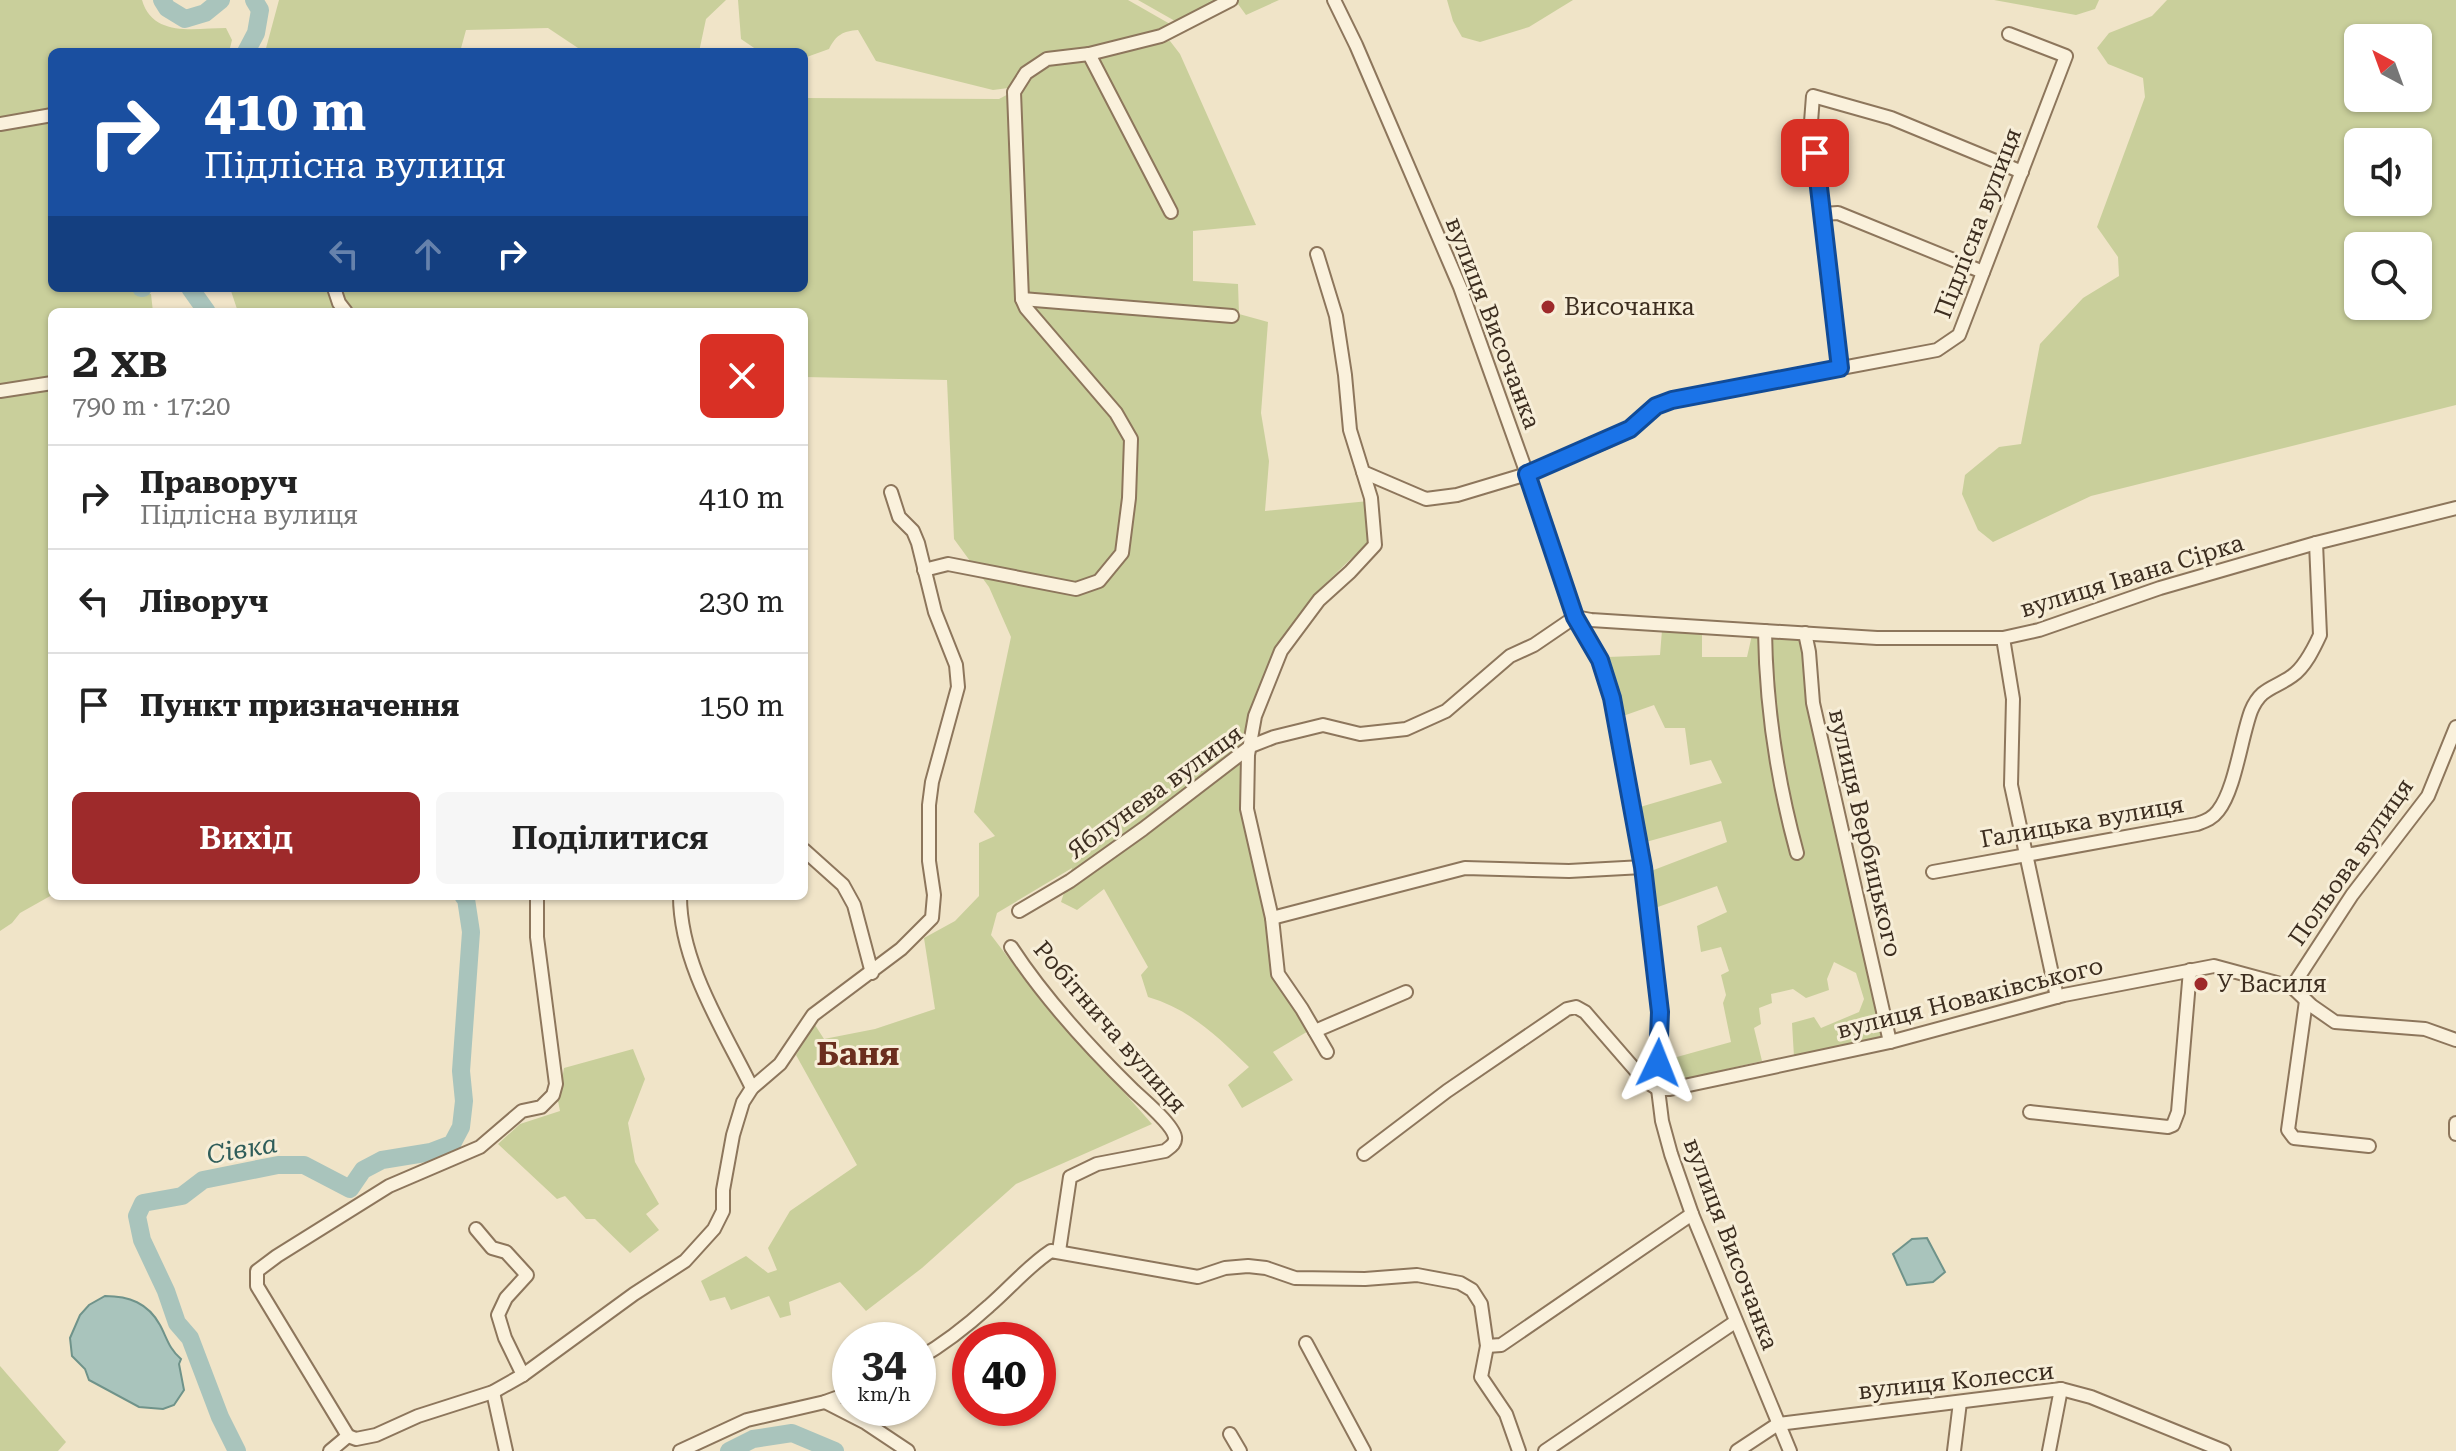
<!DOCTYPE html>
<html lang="uk">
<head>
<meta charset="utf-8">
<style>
	:root { --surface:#fff; --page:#f6f6f6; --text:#222; --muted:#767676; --line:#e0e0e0; --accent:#9e2a2b }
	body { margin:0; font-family:"Roboto Serif",serif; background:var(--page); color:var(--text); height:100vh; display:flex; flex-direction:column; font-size:30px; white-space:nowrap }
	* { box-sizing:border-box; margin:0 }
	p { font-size:26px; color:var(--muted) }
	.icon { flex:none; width:44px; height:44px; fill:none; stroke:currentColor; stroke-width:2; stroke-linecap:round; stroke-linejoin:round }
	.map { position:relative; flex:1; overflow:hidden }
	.drawer { position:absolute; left:48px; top:308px; width:760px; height:592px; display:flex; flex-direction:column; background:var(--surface); border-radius:12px; box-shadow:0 2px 6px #0004 }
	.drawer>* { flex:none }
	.guide { position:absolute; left:48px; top:48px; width:760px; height:244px; border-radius:12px; box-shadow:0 2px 6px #0004; background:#1a4fa0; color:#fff; overflow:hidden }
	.needle { width:52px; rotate:319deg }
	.buttons { position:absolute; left:2344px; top:24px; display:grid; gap:16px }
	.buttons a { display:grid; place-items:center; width:88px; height:88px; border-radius:12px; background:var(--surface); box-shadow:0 2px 6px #0004; font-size:40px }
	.speed { position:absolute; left:832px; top:1322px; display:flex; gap:16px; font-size:40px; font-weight:700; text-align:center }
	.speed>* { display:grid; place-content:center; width:104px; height:104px; border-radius:50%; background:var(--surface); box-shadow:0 2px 6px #0004; line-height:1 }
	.speed small { font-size:20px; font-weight:400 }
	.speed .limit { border:12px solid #d22; background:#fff; color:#111 }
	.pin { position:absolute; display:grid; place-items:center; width:68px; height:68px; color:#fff; margin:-34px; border-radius:16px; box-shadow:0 4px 12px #0006 }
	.me { position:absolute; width:88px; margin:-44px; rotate:2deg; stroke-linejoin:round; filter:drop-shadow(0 0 6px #0008) }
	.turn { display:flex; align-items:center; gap:28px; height:168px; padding:0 24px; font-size:36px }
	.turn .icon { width:104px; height:104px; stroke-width:2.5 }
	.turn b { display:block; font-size:56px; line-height:68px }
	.lanes { display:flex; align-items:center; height:76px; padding:0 24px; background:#0003; justify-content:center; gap:40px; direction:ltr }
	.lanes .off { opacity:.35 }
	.round { display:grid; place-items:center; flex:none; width:84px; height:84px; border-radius:12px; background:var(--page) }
	.overview { display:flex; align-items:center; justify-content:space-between; height:136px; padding:0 24px }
	h1 { font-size:48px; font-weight:600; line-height:60px }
	.button { display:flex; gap:16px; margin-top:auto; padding:16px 24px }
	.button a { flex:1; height:92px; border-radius:12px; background:var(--accent); color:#fff; font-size:32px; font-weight:600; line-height:92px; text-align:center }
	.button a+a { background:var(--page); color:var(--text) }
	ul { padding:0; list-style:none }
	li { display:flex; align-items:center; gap:24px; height:104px; padding:0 24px; border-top:2px solid var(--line) }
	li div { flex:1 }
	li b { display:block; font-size:30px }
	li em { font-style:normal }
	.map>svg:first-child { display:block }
</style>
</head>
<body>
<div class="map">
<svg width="2456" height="1451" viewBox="0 0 2456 1451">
	<rect width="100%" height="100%" fill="#f0e4c8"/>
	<!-- green -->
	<g fill="#c9cf9b" fill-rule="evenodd">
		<path d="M0,0h142c11,38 53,28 84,28l6,12 -3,12h-177v236h80l2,4 17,2 2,18h-101v583l-32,18 -8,10 -12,8z"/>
		<path d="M279,0h447l-20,19 -7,33h-115l-36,-24 -82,2 -6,22h-195z"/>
		<path d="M738,0h390l42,24 -24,13 -48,13 72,-9 10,13 76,171 -63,6v50l45,3 1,30 29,8 -7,91 8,48 -4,50 104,-10 1,39 -52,51 -39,57 -33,92 -5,41 25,132 8,64 36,53 -37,22 20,28 -51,28 -14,-23 21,-18c-31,-30 -59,-58 -101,-70l-7,-22 7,-8 -44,-78 -27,21 -16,-8 11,-34 -75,45 -6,22 38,50 123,139 -136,60 -94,84 -56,43 -26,-29 -51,20 2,13 -11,3 -11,-22 -38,14 -6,-13 -15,4 -9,-20 45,-25 22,17 9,-3 -9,-22 22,-37 67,-46 -61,-110 19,-30 9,14 51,-10 60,-20 -11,-71 31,-17 24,-25v-53l16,-7 -21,-24 37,-175 -22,-50 -35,-48 -7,-159 -143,-3v-65h-566l-8,-24h574v-190l195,1 25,-13 -31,4 -117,-29 -18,-31c-15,1 -22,5 -29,19l-25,9v-6h-44l-19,-13z"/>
		<path d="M1138,0h141l-33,15 -8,-11 -63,17z"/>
		<path d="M1447,0h126l-44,27 -49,15 -18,-5 -9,-16z"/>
		<path d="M1994,0h105l-4,9 -19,6z"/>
		<path d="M2167,0h289v405l-365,91 -98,46 -15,-12 -16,-36 3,-19 34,-28 22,-3 19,-100 43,-46 36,-22 -1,-19 -21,-30 48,-130 -2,-19 -35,-14 -11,-16 12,-15 43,-17zM2358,38h60v60h-60zM2358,142h60v60h-60zM2358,246h60v60h-60z"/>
		<path d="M1662,630l40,1v26h45l5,-22 50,3 92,398 -100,21 -2,-34 22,-6 7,11 38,-16 5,-13 -8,-26 -22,-11 -7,17 2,11 -23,8 -13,-9 -22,5 1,9 -13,5 2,16 -7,4 8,33 -96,22v-23l65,-18 -8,-39 3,-8 -5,-20 8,-4 -8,-24 -20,5 -4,-26 30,-14 -10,-26 -62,22 -4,-37 76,-29 -6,-21 -75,21 -6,-35 82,-24 -11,-23 -21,5 -5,-37h-20l-11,-23 -31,11 -15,-59 52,-2z"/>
		<path d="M633,1049l12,30 -17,44 7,39 24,42 -13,10 13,16 -29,23 -35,-34h-9l-21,-23 -8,3 -59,-55 22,-20 40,-13 -2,-10 6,-33z"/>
		<path d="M0,1366l66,76 -8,9h-58z"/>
	</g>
	<!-- water -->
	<g fill="#a9c4bc" stroke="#6f938a" stroke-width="2">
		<path d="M1927,1238l18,34 -12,10 -26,3 -14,-31 19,-15z"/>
		<path d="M105,1296c24,0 43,7 55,29 7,13 9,24 21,34l-2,5 5,26 -10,15 -11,4 -24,-2 -50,-27 -4,-11 -13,-13 -2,-18 10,-23 9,-10z"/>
	</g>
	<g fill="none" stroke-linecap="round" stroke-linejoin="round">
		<!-- river -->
		<g stroke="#a9c4bc" stroke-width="18">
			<path d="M162,0l5,8 18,11 20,-6 16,-13"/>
			<path d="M246,52l10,-19 4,-23 -6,-10"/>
			<path d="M141,288h2"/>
			<path d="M190,288l17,24"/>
			<path d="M237,1451l-17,-34 -30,-79 -13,-15 -11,-32 -24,-51 -5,-24 6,-13 39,-7 21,-16 75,-15h26l46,24 13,-19 19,-10 49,-8 21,-8 9,-17 3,-26 -3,-30 10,-139 -5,-33 -3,-3"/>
			<path d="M729,1451l24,-12 39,-6 43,18"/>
		</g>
		<!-- minor casing -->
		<g stroke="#8d765c" stroke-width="16">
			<g id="minor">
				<path d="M1334,0l22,45 104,242 67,187 48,143 25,43 12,38 31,169 17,145 -2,77 4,32 9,33 21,60 98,237"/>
				<path d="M1089,54l82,158"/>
				<path d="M0,124l52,-9"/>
				<path d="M1823,214l15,-1 145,59"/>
				<path d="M1317,254l19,62 9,59 5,55 13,42 63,27 31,-4 70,-21 82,-34 21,-11 26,-23 16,-6 265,-50 22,-15 107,-279 -57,-22"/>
				<path d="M334,288l5,15 7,9"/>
				<path d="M1022,299l210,17"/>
				<path d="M1840,368l-29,-246 2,-26 78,22 131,54"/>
				<path d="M0,391l52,-8"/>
				<path d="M924,570l24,-6 128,25 23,-8 23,-28 7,-55 2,-59 -15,-26 -90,-105 -4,-9 -8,-207 12,-19 21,-14 42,-5 72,-18 70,-36"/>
				<path d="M1765,631c1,76 12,149 32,222"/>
				<path d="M1805,633l4,19 4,51 77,339"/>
				<path d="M2003,638l10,61 -2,86 46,212"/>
				<path d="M804,850l39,35 11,20 18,68"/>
				<path d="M1933,872l264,-48c8,-3 15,-5 21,-13 17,-21 23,-73 33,-100 10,-24 23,-22 41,-35 13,-9 22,-28 28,-41l-4,-92"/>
				<path d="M680,896c0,67 43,133 72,192"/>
				<path d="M1019,911l51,-30 73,-52 108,-83 23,-9 49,-12 37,9 46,-5 40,-18 64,-55 24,-11 41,-28 16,3 286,18h126l36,-8 121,-42 156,-45 140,-35"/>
				<path d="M1272,918l193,-50 104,3 74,-4"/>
				<path d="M1011,947c34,52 78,100 123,144 10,9 39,34 41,46 1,7 -5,10 -10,14l-68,13 -27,13 -11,74"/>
				<path d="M2292,987l60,-92 76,-99 28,-69"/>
				<path d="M2306,1001l-18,129 6,8 75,8"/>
				<path d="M1315,1031l91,-39"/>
				<path d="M1327,1052l-25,-43 -24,-35 -6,-56 -25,-109 1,-54 7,-39 26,-65 38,-51 31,-28 25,-27 -4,-47 -8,-26"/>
				<path d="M1658,1089h12l220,-47 174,-47 150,-29 78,21 20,19 23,16 90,7 31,11"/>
				<path d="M2030,1112l138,15 5,-2 5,-13 12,-142"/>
				<path d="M2456,1123v11"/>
				<path d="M1364,1154l83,-63 120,-82 9,-2 9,5 59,68 14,9"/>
				<path d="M476,1229l16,19 14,4 21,23 -21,23 -8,17 7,23 18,37"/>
				<path d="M1306,1343l58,108"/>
				<path d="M1487,1346l14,-1 191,-131"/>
				<path d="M918,1359c26,-15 49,-33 71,-53 21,-18 39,-40 62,-55l147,26 27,-9 23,-2 18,2 29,10 70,1 52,-4 43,8 12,7 9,14 6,42 -6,31 25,37 13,37"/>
				<path d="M493,1392l13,59"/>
				<path d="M825,1402l41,21 42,28"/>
				<path d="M1230,1434l10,17"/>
				<path d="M348,1436l8,3 20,-4 42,-19 75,-24 30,-17 111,-81 51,-33 29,-32 9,-18v-21l10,-55 10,-33 9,-14 28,-24 33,-49 88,-66 31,-31 2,-23 -5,-34v-56l3,-23 26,-95 -2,-22 -21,-53 -17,-69 -5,-12 -14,-14 -8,-25"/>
				<path d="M348,1436l-91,-150v-15l20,-15 112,-70 91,-39 42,-36 19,-4 12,-12 3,-11 -19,-147v-41"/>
				<path d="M330,1451l18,-15"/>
				<path d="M680,1451l67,-31 78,-18 25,-9"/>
				<path d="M1545,1451l190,-129"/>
				<path d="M1737,1451l41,-27 283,-35 30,8 133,54"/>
				<path d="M1954,1451l6,-49"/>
				<path d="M2049,1451l12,-62"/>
			</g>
		</g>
		<!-- minor -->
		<use href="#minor" stroke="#faf1dc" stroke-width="12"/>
	</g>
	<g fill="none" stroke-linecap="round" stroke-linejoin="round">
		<!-- route casing -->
		<g stroke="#114b97" stroke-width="20">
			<path id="route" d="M1658,1063l2,-51 -17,-145 -31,-169 -12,-38 -25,-43 -48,-143 103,-45 26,-23 16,-6 168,-32 -25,-215"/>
		</g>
		<!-- route -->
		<use href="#route" stroke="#1a73e8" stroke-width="14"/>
	</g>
	<!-- markers -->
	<g fill="#9e2a2b" stroke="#f7eed8" stroke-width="3">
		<circle cx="1548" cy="307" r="8"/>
		<circle cx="2201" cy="984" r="8"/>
	</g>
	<g text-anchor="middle" stroke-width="6" stroke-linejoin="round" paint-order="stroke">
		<!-- street labels -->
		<g font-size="24" fill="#3d2e20" stroke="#f7eed8">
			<text transform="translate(1978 223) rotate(-69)" y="8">Підлісна вулиця</text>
			<text transform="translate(1493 323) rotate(69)" y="8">вулиця Височанка</text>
			<text transform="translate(2132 576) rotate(-17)" y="8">вулиця Івана Сірка</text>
			<text transform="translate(1155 792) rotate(-36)" y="8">Яблунева вулиця</text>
			<text transform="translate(2082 822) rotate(-10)" y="8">Галицька вулиця</text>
			<text transform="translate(1865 833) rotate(77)" y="8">вулиця Вербицького</text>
			<text transform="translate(2351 862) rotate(-55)" y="8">Польова вулиця</text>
			<text transform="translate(1970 998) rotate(-14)" y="8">вулиця Новаківського</text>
			<text transform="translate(1110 1027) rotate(49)" y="8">Робітнича вулиця</text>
			<text transform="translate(1731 1244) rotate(69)" y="8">вулиця Височанка</text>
			<text transform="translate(1956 1381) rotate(-6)" y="8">вулиця Колесси</text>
		</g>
		<!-- poi labels -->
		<g font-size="24" fill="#3d2e20" stroke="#f7eed8" text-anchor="start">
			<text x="1564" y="315">Височанка</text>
			<text x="2217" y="992">У Василя</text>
		</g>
		<!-- water labels -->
		<g font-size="26" font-style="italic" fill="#2f5d5a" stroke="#f7eed8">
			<text transform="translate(242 1149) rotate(-10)" y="9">Сівка</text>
		</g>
		<!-- district labels -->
		<g font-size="32" font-weight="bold" fill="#6b2e1e" stroke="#f7eed8">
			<text x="858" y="1065">Баня</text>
		</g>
	</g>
</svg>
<div class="buttons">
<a><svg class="needle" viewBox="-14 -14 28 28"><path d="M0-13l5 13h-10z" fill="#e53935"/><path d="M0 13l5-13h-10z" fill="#767676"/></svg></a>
<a><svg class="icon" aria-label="sound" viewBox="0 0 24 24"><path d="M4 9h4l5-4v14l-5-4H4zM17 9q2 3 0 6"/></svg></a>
<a><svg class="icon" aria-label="search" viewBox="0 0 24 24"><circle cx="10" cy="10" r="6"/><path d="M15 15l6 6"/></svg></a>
</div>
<div class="speed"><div>34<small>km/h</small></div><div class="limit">40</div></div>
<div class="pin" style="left:1815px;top:153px;background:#d93025"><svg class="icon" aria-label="arrive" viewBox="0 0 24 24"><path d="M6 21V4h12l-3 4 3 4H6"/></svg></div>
<svg class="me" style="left:1658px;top:1063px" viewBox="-20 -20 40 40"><path d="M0-17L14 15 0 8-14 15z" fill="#1a73e8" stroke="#fff" stroke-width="4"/></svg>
<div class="guide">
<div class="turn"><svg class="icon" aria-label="right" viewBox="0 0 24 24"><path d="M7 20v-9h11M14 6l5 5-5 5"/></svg><div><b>410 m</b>Підлісна вулиця</div></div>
<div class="lanes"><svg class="icon off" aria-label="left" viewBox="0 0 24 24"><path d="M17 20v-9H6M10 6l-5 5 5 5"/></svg><svg class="icon off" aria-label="ahead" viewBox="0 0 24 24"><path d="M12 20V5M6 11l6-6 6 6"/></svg><svg class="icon" aria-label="right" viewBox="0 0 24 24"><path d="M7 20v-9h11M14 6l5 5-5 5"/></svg></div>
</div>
<section class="drawer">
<div class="overview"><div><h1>2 хв</h1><p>790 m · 17:20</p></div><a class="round" style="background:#d93025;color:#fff"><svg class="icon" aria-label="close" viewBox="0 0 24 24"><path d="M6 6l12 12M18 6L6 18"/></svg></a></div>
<ul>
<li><svg class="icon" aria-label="right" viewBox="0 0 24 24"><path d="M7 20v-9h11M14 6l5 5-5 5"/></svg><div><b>Праворуч</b><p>Підлісна вулиця</p></div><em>410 m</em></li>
<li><svg class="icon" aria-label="left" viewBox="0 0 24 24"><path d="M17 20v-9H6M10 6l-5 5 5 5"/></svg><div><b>Ліворуч</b></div><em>230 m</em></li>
<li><svg class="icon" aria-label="arrive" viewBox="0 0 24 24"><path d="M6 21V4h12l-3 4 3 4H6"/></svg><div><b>Пункт призначення</b></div><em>150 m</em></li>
</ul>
<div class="button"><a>Вихід</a><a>Поділитися</a></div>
</section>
</div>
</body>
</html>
